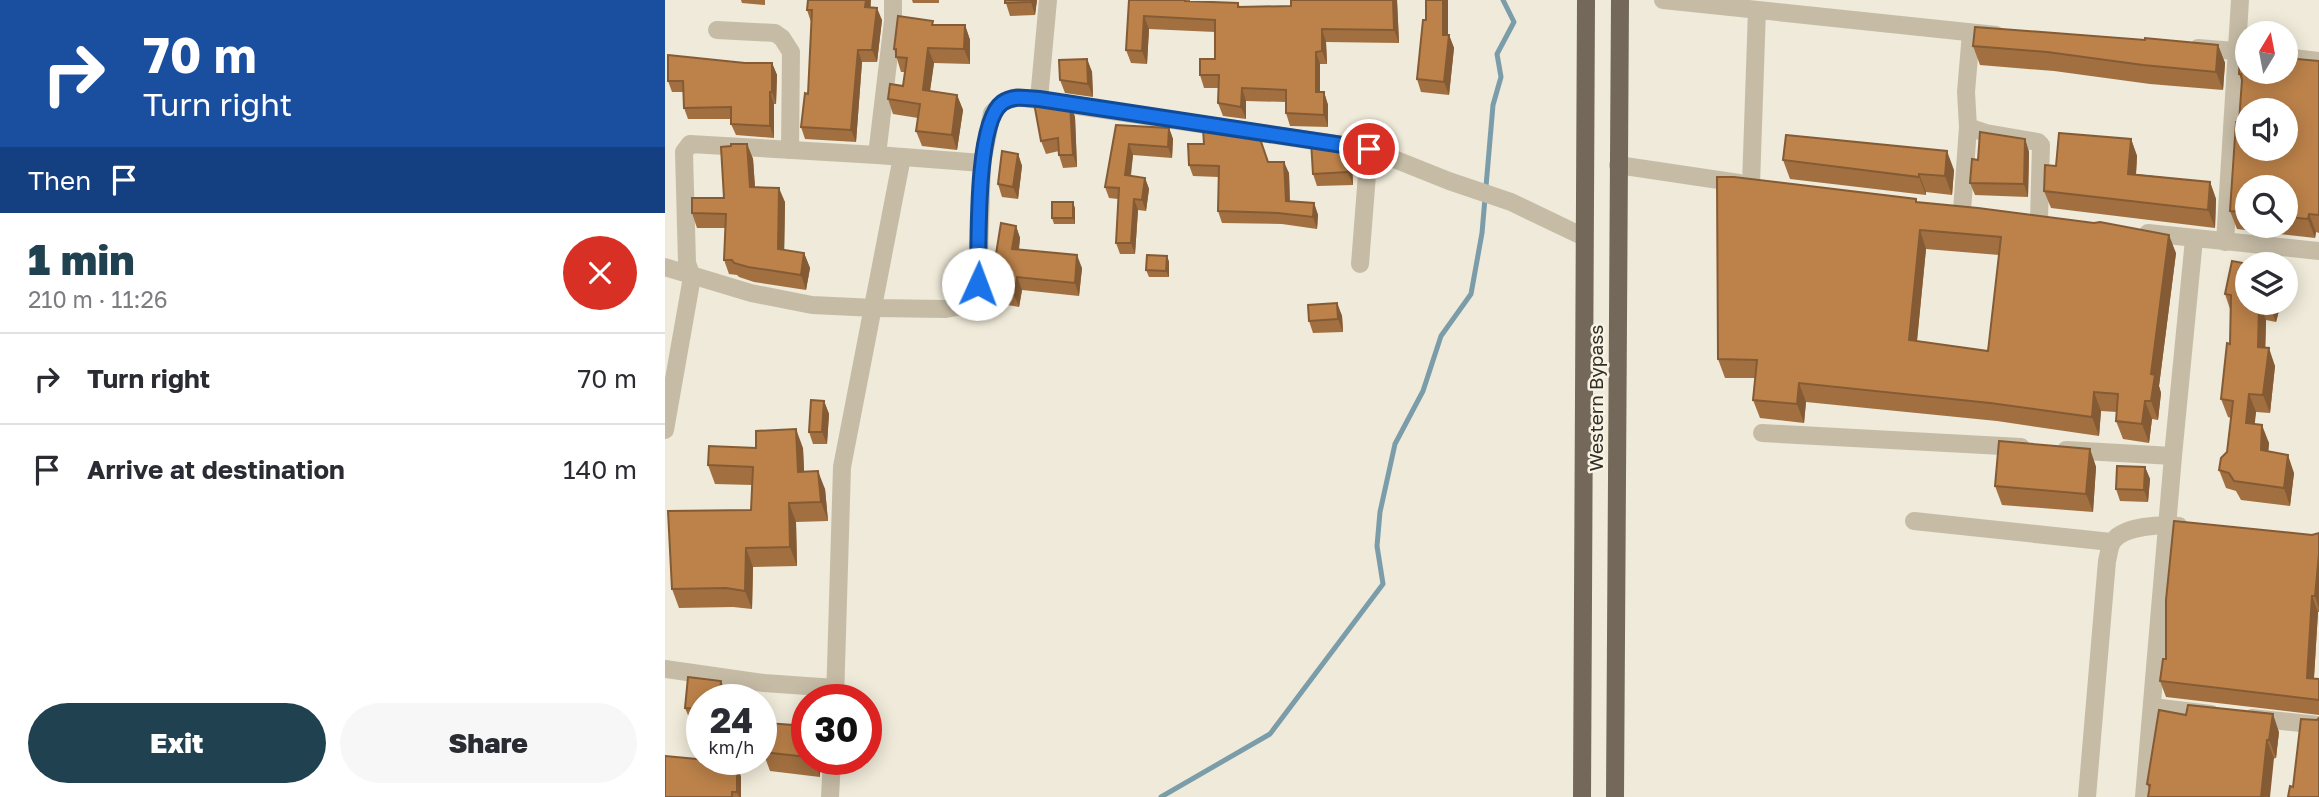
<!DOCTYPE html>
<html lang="en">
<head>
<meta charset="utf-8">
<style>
	:root { --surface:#fff; --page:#f7f7f7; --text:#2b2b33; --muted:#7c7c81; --line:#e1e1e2; --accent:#204150 }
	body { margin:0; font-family:"Golos Text",sans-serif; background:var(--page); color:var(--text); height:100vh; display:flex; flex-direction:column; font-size:26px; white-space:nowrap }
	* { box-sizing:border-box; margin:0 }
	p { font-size:23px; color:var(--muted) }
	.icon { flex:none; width:38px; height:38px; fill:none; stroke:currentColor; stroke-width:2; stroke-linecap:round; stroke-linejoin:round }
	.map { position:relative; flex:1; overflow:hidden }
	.sheet { display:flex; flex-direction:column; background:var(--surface); width:665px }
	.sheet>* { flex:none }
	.hud { background:#1a4fa0; color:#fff; overflow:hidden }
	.needle { width:46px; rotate:10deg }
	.tools { position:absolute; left:1570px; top:21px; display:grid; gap:14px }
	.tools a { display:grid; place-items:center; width:63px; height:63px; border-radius:50%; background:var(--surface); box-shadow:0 4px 18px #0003; font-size:35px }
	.speed { position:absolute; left:21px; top:684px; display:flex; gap:14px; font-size:35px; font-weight:700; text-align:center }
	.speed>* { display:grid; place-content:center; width:91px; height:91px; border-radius:50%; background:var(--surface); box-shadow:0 4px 18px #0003; line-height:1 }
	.speed small { font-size:18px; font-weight:400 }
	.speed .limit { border:10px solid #d22; background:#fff; color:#111 }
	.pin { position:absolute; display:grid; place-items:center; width:60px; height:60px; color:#fff; margin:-30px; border:4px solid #fff; border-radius:50%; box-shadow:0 2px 7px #0007 }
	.me { position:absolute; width:77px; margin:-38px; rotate:2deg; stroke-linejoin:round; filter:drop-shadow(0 0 5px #0008) }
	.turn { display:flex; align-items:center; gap:24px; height:147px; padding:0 28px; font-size:32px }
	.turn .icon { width:91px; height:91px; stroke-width:2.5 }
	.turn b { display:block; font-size:49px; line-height:60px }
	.then { display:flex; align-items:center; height:66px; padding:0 28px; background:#0003; gap:14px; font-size:26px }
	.round { display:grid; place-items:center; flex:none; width:74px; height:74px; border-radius:37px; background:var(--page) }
	.head { display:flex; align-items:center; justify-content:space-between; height:119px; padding:0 28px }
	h1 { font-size:42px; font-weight:800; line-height:52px; color:var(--accent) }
	.primary-button { display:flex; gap:14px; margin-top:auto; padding:14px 28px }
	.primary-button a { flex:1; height:80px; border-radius:42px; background:var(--accent); color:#fff; font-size:28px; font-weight:800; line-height:80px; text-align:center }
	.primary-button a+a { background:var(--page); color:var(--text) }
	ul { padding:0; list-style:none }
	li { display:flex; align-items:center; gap:21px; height:91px; padding:0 28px; border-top:2px solid var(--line) }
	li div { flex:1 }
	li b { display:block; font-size:26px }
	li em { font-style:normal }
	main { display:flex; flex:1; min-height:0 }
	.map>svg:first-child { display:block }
</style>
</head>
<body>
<main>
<section class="sheet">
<div class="hud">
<div class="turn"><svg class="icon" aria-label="right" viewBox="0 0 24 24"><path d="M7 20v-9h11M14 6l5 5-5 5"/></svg><div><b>70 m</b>Turn right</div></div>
<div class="then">Then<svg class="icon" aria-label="arrive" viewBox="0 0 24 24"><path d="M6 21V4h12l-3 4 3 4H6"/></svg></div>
</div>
<div class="head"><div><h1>1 min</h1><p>210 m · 11:26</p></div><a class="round" style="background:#d93025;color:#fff"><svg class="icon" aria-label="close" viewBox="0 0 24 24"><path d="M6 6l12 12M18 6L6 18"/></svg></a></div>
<ul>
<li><svg class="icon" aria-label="right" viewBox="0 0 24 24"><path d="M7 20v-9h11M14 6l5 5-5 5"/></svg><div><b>Turn right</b></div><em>70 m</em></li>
<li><svg class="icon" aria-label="arrive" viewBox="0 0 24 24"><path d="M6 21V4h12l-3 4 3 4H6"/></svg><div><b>Arrive at destination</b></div><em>140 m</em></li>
</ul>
<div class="primary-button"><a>Exit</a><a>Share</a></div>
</section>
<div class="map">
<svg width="1654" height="797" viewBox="0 0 1654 797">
	<rect width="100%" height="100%" fill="#efead9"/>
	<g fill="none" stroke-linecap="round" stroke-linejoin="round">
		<!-- stream -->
		<path stroke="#7b9ca9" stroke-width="5" d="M496,797l109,-63 113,-150 -6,-38 3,-34 15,-68 28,-53 18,-55 30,-42 11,-61 11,-128 8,-28 -4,-23 17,-32 -11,-22"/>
		<!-- minor -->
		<g stroke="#c6bca6" stroke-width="18">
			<path d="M998,0l333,35"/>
			<path d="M52,30l58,3 7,5 9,14 -1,98"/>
			<path d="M1533,48l49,4"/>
			<path d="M1620,57l34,4"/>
			<path d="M374,99l9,-99"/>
			<path d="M1303,127l18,6 52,9 3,3 -2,75"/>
			<path d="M212,155l16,-134v-21"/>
			<path d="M953,165l121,18"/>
			<path d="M1086,184l6,-174"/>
			<path d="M1297,211l6,-84 -2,-35 5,-59"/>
			<path d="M1483,233l171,18"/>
			<path d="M1560,242l15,-242"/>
			<path d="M695,264l9,-115"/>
			<path d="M0,267l86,26 61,12 63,3 71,1 17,-3 8,-8 7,-14 4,-121 10,-50 11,-11 14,-5 352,52 80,32 62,21 73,35"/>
			<path d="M0,430l27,-153 -5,-14 -3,-111 6,-8 187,11 105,8"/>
			<path d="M1097,433l259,14"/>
			<path d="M1401,450l107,6"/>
			<path d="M1249,521l197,21"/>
			<path d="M0,669l99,14 71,5"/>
			<path d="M170,700l7,-233 60,-310"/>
			<path d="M1487,707l59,7"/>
			<path d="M1587,718l67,7"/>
			<path d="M165,797l2,-37"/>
			<path d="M1422,797l20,-236c2,-7 2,-16 7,-21 11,-14 47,-16 65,-14"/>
			<path d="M1479,797l29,-341 21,-217"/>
		</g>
		<!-- major -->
		<g stroke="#736859" stroke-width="18">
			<path d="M917,797l4,-797"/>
			<path d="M950,797l5,-797"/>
		</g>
	</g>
	<!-- wall -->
	<g fill="#a27040" fill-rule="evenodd">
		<path d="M76,0h24v5l-23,-2z"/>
		<path d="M247,0h27v3h-26z"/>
		<path d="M340,0h32l-2,15 -25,1z"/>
		<path d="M464,0h61v2l48,1 2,4 51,-1v-6h106l2,43 -73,-1 1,22h-7v28h4l4,13v22l-38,-1 -4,-13v-11l-40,-1v18l-23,-3 -5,-13v-15h-14l-4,-13 15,-16v-27l-66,-3 -2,35 -16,-1 -5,-13z"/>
		<path d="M761,0h22v35h1l5,13 -5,47 -28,-3 -4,-13 9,-59z"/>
		<path d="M206,7l11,13 -5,42h-15l-6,80 -51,-3 -4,-12 7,-33 3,-72 -4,-12z"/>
		<path d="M269,25h31l5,15v24l-36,-1 -4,28 27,4 6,15 -6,40 -35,-4 -6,-15 2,-13 -25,-4 -5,-15 15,-13 2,-14h-4l-7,-23z"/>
		<path d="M1480,40l73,5 7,18 -2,27 -73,-6 -96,-13 -74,-6 -7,-19z"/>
		<path d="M422,59l5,13 1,25 -28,-4 -5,-13z"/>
		<path d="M1654,61v172l-3,-1 -1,6 -78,-9 -7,-18 12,-129 -3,-8zM1582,187h38v39h-38z"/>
		<path d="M80,63h27l5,12 -1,29h-2v34l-38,-3 -5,-11v-5h-43l-4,-11 -1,-16h-11l-4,-11z"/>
		<path d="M405,104l5,13 2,50 -14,1 -4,-13v-4l-13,3 -5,-13z"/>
		<path d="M451,125l53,3 4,11 -1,19 -39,-3 -2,21 14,2 4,11 -3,22 -8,-1 -3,44h-15l-4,-11 2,-44 -9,-1 -4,-11z"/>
		<path d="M1360,139l4,13 -1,45 -53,-2 -5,-12 8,-23z"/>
		<path d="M1466,139l6,17 -1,18 74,8 6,17 -1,29 -164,-20 -7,-17 12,-25z"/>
		<path d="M82,144l6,15 2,28 30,15 -1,48 20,3 6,15 -4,22 -52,-8 -15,-5 -2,-2 -8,-1 -5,-14 1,-32h-28l-5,-15 32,-15z"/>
		<path d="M353,154l4,12 -4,33 -16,-2 -4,-13z"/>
		<path d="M687,158l1,27 -36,1 -4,-12z"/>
		<path d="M1118,160l171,10 -2,25 -26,-3v3l-136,-16z"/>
		<path d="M603,162l21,11 1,28 24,2 4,12 -1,14 -35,-5 -60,-1 -4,-12v-34l-25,-1 -4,-11z"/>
		<path d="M1252,202l259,51 -17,133 2,7 -3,27 -6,-1 -3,24 -26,-4 -7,-18 1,-9 -16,-1 -2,25 -102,-15 -191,-19 -2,21 -44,-5 -7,-18 2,-22h-30l-7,-19zM1261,249l73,6 -11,96 -71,-9z"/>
		<path d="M410,208v16h-21l-2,-6z"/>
		<path d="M351,226l4,12 -1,12 63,18 -3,28 -57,-6 -3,17 -24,-4 -5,-12z"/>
		<path d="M502,256l2,6v15h-20l-3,-7z"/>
		<path d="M1567,261l15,42h34l-5,19 -10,-2 -1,27 10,19 -5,47 -14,-1 -2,12 15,19 -1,9 26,21 -4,33 -49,-6 -5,-9 -10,-3 -7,-18 8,-18 4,-34 -3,-1 -7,-18 9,-55v-35l-5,-15z"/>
		<path d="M672,303l5,13 1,16 -30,1 -4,-12z"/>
		<path d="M159,401l5,13 -2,30h-14l-4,-12z"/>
		<path d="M91,448h47l1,24 21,17 3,32 -32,1 1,44 -44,1 -1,42 -19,-2 -54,1 -7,-19 79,-79 1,-25 -37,-1 -7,-19z"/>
		<path d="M1425,449l6,18 -3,45 -91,-7 -7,-19z"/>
		<path d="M1480,467l5,12 -2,23 -28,-1 -4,-12z"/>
		<path d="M1654,533v79h-1l-4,66 5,1v36l-153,-18 -6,-16 6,-22 146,-124z"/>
		<path d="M23,677l33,4 5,12 -1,7h-23v22l-12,-2 -5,-12z"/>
		<path d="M142,726v34h13v17l-50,-6 -7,-19z"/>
		<path d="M1614,732l-3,26 -127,31 -2,-5z"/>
		<path d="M42,760l2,5h28l4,12v20h-76z"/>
	</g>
	<!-- shaded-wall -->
	<g fill="#845b34">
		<path d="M201,0h5l-1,19 -5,-12z"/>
		<path d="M366,0h6l-2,15 -4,-13z"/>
		<path d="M728,0h4l2,43 -5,-13z"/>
		<path d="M778,0h5v47l-5,-12z"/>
		<path d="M212,8l5,12 -5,42 -5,-12z"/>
		<path d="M479,16l5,13 -2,35 -5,-13z"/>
		<path d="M300,25l5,15v24l-6,-15z"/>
		<path d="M657,29l4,13 1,22 -5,-13z"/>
		<path d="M784,35l5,13 -5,47 -5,-13z"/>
		<path d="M1553,45l7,18 -2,27 -7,-18z"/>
		<path d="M263,48l6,15 -6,41 -5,-14z"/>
		<path d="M193,50l4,12 -6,80 -5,-12z"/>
		<path d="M651,52l4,12v41l-4,-13z"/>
		<path d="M422,59l5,13 1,25 -5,-13z"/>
		<path d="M107,63l5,12 -1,29 -4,-12z"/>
		<path d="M577,88l4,13v18l-5,-12z"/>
		<path d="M105,92l4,12v34l-4,-12z"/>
		<path d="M659,92l4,13v22l-4,-12z"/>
		<path d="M292,95l6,15 -6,40 -5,-15z"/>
		<path d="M405,104l5,13 2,50 -4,-12z"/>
		<path d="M504,128l4,11 -1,19 -4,-11z"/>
		<path d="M1360,139l4,13 -1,45 -4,-13z"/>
		<path d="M1466,139l6,17 -2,35 -7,-17z"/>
		<path d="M82,144l6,15 3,43 -6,-15z"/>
		<path d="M464,144l4,11 -4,31 -4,-11z"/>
		<path d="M682,145l5,13 1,27 -5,-13z"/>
		<path d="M1282,151l7,19 -2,25 -7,-19z"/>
		<path d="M353,154l4,12 -4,33 -5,-12z"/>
		<path d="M619,162l5,11 1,40 -4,-12z"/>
		<path d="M1254,174l7,18v3l-7,-18z"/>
		<path d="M480,178l4,11 -3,22 -4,-11z"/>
		<path d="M1545,182l6,17 -1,29 -7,-18z"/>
		<path d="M114,188l6,14 -1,62 -6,-15z"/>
		<path d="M469,199l4,11 -3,44 -4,-11z"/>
		<path d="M408,202l2,6v16l-2,-6z"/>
		<path d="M649,203l4,12 -1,14 -4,-12z"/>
		<path d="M1644,214l7,18 -1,6 -7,-19z"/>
		<path d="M351,226l4,12 -3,24 -5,-13z"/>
		<path d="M1255,230l6,19 -11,110 -6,-19z"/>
		<path d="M1504,235l7,18 -17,133 2,7 -3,27 -7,-19v-27z"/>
		<path d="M139,253l6,15 -4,22 -5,-15z"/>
		<path d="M412,255l5,13 -3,28 -4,-13z"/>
		<path d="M502,256l2,6v15l-3,-6z"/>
		<path d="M352,277l5,13 -3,17 -5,-12z"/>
		<path d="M672,303l5,13 1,16 -5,-13z"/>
		<path d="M1594,303l7,17 -1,45 -7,-18z"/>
		<path d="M1605,303h11l-5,19 -7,-18z"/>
		<path d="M1604,348l6,18 -5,47 -7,-18z"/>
		<path d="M1134,383l7,19 -2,21 -7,-19z"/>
		<path d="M1429,392l7,19 -2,25 -7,-19z"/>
		<path d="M1584,394l7,18 -3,29 -7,-18z"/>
		<path d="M159,401l5,13 -2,30 -5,-12z"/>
		<path d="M1480,401l7,18 -3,24 -7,-19z"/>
		<path d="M1597,425l7,18 -2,25 -6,-18z"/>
		<path d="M131,429l7,19 2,43 -7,-19z"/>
		<path d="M1425,449l6,18 -3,45 -7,-18z"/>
		<path d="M1623,455l6,18 -4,33 -6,-18z"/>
		<path d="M1480,467l5,12 -2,23 -4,-12z"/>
		<path d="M153,471l7,18 3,32 -7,-19z"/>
		<path d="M124,503l7,19 1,44 -7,-19z"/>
		<path d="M81,548l7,19 -1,42 -7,-18z"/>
		<path d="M1654,554v54l-4,-12z"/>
		<path d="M1647,596l6,16 -5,81 -6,-15z"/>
		<path d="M56,681l5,12 -1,7h-6z"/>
		<path d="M1608,714l6,18 -3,26 -7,-18z"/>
		<path d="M1602,740l7,18 -4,39h-9z"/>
		<path d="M149,760h6v17z"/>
		<path d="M72,765l4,12v20h-2l-2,-5z"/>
	</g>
	<!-- building -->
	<g fill="#bc824a" stroke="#845b34" stroke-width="2" fill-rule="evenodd">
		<path d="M143,0h58l-1,7 12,1 -5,42h-14l-7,80 -50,-3 4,-34 3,1 4,-84h-5z"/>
		<path d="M340,0h26v2l-26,1z"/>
		<path d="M464,0h56v1l53,2v4l53,-1v-6h102l1,30 -72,-1v22l-6,1v40h8v23l-38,-2v-23l-44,-2 -1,19 -23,-4 1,-28h-19v-16h15v-39l-71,-4 -2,35 -16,-1z"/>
		<path d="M761,0h17v35h6l-5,47 -27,-3 6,-59h3z"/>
		<path d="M233,16l35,5 -1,4h33l-1,24 -36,-1 -5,42 34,5 -5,40 -36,-4 4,-27 -32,-5 2,-15 13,2 4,-28 -11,-1v-8h-2z"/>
		<path d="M1310,27l170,13v-2l73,7 -2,27 -73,-7 -96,-13 -74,-6z"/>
		<path d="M1575,54l7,1v17h38v-14l34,3v154l-10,-1 -1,5 -23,-2v-30h-38v25l-17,-1 6,-89h3l3,-42 -1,-6h-2zM1582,110h38v39h-38z"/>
		<path d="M3,55l77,8h27v29h-2v34l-39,-2v-17l-47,1 -1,-27h-15z"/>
		<path d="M422,59l1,25 -28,-4 -1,-20z"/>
		<path d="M379,101l26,3 3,51h-14l-1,-17 -17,3 -7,-38z"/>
		<path d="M451,125l53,3 -1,19 -39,-3 -4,31 20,3 -3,22 -8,-1 -3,44h-15l3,-55 -14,-1z"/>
		<path d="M553,128l40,5 10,29h16l2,39 28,2 -1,14 -35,-4 -60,-2 1,-45 -30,-1 -1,-21h16l-1,-15z"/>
		<path d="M1315,132l45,7 -1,45 -54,-1 2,-24 6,1z"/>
		<path d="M1394,133l72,6 -3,35 82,8 -2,28 -164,-19 1,-26 11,1z"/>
		<path d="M1121,135l161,16 -2,25 -26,-2v3l-136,-17z"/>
		<path d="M646,141l36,4 1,27 -35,2z"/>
		<path d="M66,144h16l3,43 29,1 -1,61 26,4 -3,22 -53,-8 -14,-4 -2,-3h-8l2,-46 -34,-1v-15h32l-3,-51 10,-1z"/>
		<path d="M337,151l16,3 -5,33 -15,-3z"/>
		<path d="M1052,177h17l182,22v3l62,6 116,15 6,-1 69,13 -18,139 4,1 -4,26h-6l-3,23 -26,-3 2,-27 -24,-2 -2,25 -102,-14 -191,-20 -2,21 -44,-4 4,-40 -39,-1zM1255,230l81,7 -13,114 -79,-11z"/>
		<rect x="387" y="202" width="21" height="16"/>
		<path d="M336,223l15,3 -4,23 65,6 -2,28 -58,-6 -3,18 -24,-4z"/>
		<path d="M482,255l20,1 -1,15 -20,-1z"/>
		<path d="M1567,261l16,3h-1v39h12l-1,44 11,1 -6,47 -14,-1 -3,29 16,2 -1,25 27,5 -4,33 -50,-7 -5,-8 -10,-3 2,-12 6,-6 6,-51 -12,-2 6,-56 3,1 1,-49 -6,-1z"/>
		<path d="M672,303l1,16 -29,2 -1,-16z"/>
		<path d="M146,400l13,1 -2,31h-13z"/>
		<path d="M131,429l2,43 20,-1 3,31 -32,1 1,44 -44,1 -1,43 -19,-3 -54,1 -4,-78 83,-1 2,-43 -45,-2 1,-19 47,2v-17z"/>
		<path d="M1334,441l91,8 -4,45 -91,-8z"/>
		<path d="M1452,466l28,1 -1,23 -28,-1z"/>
		<path d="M1509,521l138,14 7,-2v21l-4,42h-3l-5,82 12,1v21l-159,-19 3,-22h3v-59z"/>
		<path d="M23,677l33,4 -2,19h-17v9l-17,-1z"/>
		<path d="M1523,705l85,9 -4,26h-2l-6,57h-113l2,-12 -3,-1 12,-74 27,5z"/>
		<path d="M1654,718v79h-31l2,-11 3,1 8,-68 16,1z"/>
		<path d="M101,723l41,3v31l-44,-5z"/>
		<path d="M0,756l42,4v5h30v27h-5v5h-67z"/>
	</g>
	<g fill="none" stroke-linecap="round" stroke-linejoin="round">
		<!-- route casing -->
		<g stroke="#114b97" stroke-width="18">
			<path id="route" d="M313,284c1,-36 -3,-161 24,-181 11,-8 24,-5 37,-4l330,50"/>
		</g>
		<!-- route -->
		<use href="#route" stroke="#1a73e8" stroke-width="12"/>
	</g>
	<g text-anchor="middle" stroke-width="5" stroke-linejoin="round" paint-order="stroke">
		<!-- street labels -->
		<g font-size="19" fill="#332d26" stroke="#f7f3e5">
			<text transform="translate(931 398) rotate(-90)" y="7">Western Bypass</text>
		</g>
	</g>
</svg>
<div class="tools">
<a><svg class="needle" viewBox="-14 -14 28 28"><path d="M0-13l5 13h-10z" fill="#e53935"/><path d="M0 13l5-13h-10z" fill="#7c7c81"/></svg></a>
<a><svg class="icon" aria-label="sound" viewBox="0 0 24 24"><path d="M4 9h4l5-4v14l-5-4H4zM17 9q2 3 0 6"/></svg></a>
<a><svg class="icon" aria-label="search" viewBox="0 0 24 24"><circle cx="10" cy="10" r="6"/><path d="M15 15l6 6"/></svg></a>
<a><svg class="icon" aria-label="layers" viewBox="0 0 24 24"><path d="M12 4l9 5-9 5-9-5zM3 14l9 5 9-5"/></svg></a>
</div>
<div class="speed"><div>24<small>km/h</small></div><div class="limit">30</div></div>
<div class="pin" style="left:704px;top:149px;background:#d93025"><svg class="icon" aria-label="arrive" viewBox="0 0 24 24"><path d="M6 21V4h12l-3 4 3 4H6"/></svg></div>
<svg class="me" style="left:313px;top:284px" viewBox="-20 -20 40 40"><circle r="19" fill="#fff"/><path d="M0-13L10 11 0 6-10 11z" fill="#1a73e8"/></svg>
</div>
</main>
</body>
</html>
